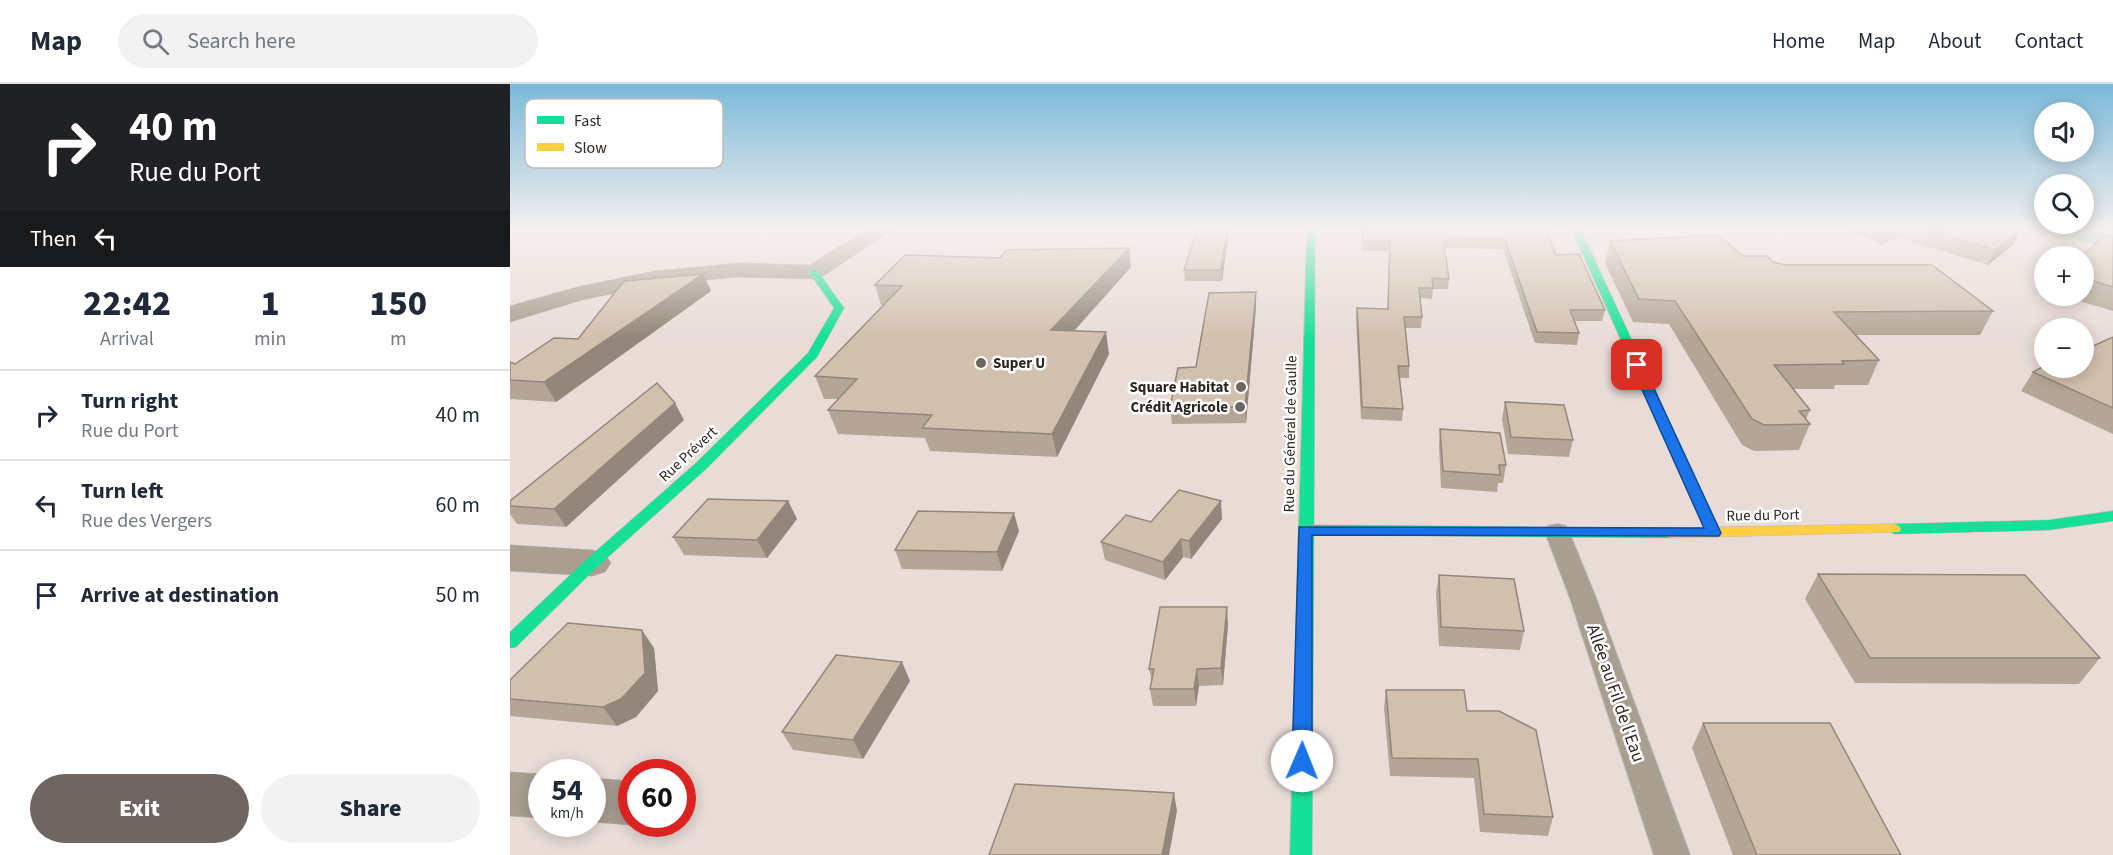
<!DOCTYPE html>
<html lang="en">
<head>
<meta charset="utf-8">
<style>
	:root { --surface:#fff; --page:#f2f2f3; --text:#1f2937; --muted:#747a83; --line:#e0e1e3; --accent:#6f6561 }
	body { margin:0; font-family:"Source Sans 3",sans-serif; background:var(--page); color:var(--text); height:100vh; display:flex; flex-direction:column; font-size:22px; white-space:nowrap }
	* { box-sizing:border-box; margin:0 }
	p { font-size:20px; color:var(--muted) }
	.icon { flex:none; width:33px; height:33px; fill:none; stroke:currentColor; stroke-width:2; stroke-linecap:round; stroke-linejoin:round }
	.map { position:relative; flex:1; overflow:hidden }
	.sheet { display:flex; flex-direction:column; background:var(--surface); width:510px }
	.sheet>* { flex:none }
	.hud { background:#202124; color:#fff; overflow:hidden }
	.controls { position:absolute; left:1524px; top:18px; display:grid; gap:12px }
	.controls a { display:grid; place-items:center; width:60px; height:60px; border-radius:50%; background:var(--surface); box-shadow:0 3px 15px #0003; font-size:30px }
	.speed { position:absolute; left:18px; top:675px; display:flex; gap:12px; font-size:30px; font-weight:700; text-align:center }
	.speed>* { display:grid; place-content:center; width:78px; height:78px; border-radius:50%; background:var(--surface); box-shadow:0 3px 15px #0003; line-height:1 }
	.speed small { font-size:15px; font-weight:400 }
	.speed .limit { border:9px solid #d22; background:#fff; color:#111 }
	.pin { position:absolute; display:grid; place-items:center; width:51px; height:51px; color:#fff; margin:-26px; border-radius:12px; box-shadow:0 3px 9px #0006 }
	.me { position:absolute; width:66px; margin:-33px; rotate:1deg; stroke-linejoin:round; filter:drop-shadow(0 0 4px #0008) }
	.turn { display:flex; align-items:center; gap:21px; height:126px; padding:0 30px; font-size:27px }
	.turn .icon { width:78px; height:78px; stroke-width:2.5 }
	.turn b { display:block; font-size:42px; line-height:51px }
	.then { display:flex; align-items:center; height:57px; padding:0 30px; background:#0003; gap:12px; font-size:22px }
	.eta { display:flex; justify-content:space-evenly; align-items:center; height:102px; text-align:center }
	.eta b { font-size:36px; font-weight:800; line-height:42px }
	.cta { display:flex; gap:12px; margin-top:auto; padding:12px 30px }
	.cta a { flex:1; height:69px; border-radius:36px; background:var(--accent); color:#fff; font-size:24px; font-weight:800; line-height:69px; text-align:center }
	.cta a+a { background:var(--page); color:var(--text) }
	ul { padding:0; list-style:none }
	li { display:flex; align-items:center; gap:18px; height:90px; padding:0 30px; border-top:2px solid var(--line) }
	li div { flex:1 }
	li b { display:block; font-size:22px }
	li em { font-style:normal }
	header { display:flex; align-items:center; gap:36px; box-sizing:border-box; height:84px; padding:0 30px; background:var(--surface); border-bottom:2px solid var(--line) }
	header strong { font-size:28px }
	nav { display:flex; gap:33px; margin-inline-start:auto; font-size:21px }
	.search { width:420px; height:54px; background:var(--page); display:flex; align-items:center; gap:15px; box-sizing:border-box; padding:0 21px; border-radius:33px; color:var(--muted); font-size:22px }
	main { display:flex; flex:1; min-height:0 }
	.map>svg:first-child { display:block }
</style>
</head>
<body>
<header>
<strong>Map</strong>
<div class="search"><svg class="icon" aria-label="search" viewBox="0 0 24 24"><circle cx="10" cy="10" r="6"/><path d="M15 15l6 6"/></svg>Search here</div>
<nav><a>Home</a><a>Map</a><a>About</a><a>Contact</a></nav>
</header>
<main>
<section class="sheet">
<div class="hud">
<div class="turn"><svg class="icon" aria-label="right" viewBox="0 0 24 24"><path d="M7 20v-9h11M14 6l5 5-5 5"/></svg><div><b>40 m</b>Rue du Port</div></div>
<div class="then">Then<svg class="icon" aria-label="left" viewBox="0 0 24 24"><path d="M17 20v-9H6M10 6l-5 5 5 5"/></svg></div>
</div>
<div class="eta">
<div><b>22:42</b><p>Arrival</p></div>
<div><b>1</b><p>min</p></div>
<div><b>150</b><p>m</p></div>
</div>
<ul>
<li><svg class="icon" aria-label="right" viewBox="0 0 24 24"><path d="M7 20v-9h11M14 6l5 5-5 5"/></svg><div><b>Turn right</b><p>Rue du Port</p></div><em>40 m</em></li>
<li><svg class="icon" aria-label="left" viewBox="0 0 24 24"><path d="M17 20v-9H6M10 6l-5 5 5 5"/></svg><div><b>Turn left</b><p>Rue des Vergers</p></div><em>60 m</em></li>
<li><svg class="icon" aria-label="arrive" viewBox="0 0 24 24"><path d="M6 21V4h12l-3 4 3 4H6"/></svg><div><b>Arrive at destination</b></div><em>50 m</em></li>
</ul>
<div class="cta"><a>Exit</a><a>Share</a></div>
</section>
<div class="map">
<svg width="1603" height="771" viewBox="0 0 1603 771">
	<rect width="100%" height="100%" fill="#e9dcd7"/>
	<!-- water -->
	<path fill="#76c1c4" d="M1545,146h58v20l-49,-14z"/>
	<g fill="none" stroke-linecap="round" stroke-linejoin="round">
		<!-- lane casing -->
		<g stroke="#c2b8b4" stroke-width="2">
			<g id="lane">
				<path d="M1338,146h23l10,4 8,-4h21l-28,14z"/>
				<path d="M1047,440l9,2 3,6 27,66 94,257h-36l-84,-257 -25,-66 3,-6z"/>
			</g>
		</g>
		<!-- street casing -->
		<g stroke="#c2b8b4" stroke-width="1">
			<g id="street">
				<path d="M356,146h26l-70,47 -8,2 -76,-2 -83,8 -73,15 -72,22v-16l67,-19 78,-16 83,-8 71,2z"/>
				<path d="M0,461l82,5 13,4 6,9 -6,9 -13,4 -82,-5z"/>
				<path d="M0,688l32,2v44l-32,-2z"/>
				<path d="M82,694l40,3v43h5l-5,1 -40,-3z"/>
			</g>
		</g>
		<!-- fast casing -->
		<g stroke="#c2b8b4" stroke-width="1">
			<g id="fast">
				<path d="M797,146h8l-1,295 358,3 5,1 2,4 -2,4 -5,1 -358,-3 -2,320h-22z"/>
				<path d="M1062,146h9l140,303 -2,4h-10l-2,-4z"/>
				<path d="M304,185l3,1 27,38 -27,49 -111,112 -109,98 -81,80 -6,1v-16l77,-73 109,-96 112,-110 26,-45 -25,-36z"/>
				<path d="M1603,427v10l-64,9 -155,4 -7,-5 7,-5 155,-4z"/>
			</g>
		</g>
		<!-- slow casing -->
		<g stroke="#c2b8b4" stroke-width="1">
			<path id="slow" d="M1384,440l5,2 2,3 -2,3 -227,6 -5,-1 -2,-4 2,-4 5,-1z"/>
		</g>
		<!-- lane -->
		<use href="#lane" fill="#a99e90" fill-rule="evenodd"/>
		<!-- street -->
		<use href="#street" fill="#a99e90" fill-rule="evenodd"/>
		<!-- fast -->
		<use href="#fast" fill="#16e098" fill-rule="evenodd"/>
		<!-- slow -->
		<use href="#slow" fill="#ffcf43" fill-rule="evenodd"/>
	</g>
	<!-- wall -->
	<g fill="#b5a596">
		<path d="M687,146h32l-7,51h-37l-1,-11z"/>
		<path d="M851,146h185l10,25 49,55 -3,11h-28l5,12 -2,12 -42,-2 -32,-94 -59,-1 5,31 -1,10h-15l-1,10 -12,-1 2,19 -1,11h-16l4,38v12h-10l4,31 -1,12 -41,-2 -5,-100 1,-11 31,1 1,-58h-26z"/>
		<path d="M1393,146h116l1,1 -7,14 -25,20 -89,-27z"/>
		<path d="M1603,154v73l-51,-15h22v-40z"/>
		<path d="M1100,157l133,15 250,55 -13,24h-124l23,25 -11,25h-33l-1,4h-41l17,21 -4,9 4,5 -11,26 -45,1 -12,-6 -73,-121 -36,-2 -28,-59z"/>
		<path d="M621,183l-57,64 35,23 -52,103 -127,-6 -5,-13 -87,-4 -10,-24 10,-11h-14l-9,-23 68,-71h-2l-6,-20z"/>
		<path d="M193,190l8,17 -155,111 -46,-3v-37l5,2 63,-25z"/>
		<path d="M746,208v15l-10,116 -74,1 -2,-17 26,-40z"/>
		<path d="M1603,253v97l-92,-43 12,-19z"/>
		<path d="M995,318l68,38 -4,17 -61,-3 -6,-35z"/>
		<path d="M174,336l-118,107 -49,-3 -7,-10v-13z"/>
		<path d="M930,345l66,36 -3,18h-5l-1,9 -56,-4 -2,-42z"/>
		<path d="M278,417l9,18 -30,39 -83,-3 -11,-18z"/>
		<path d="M712,435l-31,40 -8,-2 -18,23 -60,-20 -4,-18 50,-20z"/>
		<path d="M509,447l-17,40 -100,-2 -7,-19z"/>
		<path d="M1308,490l282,84 -21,26 -224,-1 -50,-84z"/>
		<path d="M929,491l85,56 -4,19 -81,-4 -3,-53z"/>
		<path d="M718,540l-5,61 -24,1 -3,20h-43l-3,-17 2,-7 -3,-13z"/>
		<path d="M144,564l4,43 -22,26 -19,9 -107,-10v-36z"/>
		<path d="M400,597l-47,78 -70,-9 -11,-18z"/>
		<path d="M876,606l81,21 86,106 -5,19 -68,-4 -6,-54 -84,-2 -6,-68z"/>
		<path d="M1193,639l198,132h-168l-41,-107z"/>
	</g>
	<!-- shaded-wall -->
	<g fill="#93867a">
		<path d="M717,146h2l-7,51 -1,-11z"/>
		<path d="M1510,147l-7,14 -25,20 7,-15z"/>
		<path d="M619,164l2,19 -76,85 -4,-22z"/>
		<path d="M193,190l8,17 -155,111 -12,-20z"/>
		<path d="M746,208v15l-10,116 -1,-16z"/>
		<path d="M596,248l3,22 -52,103 -5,-23z"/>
		<path d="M165,319l9,17 -118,107 -12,-18z"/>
		<path d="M278,417l9,18 -30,39 -10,-18z"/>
		<path d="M711,417l1,18 -31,40 -2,-18z"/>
		<path d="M504,429l5,18 -17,40 -5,-19z"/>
		<path d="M671,455l2,18 -18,23 -2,-18z"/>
		<path d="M717,523l1,17 -5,61 -2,-17z"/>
		<path d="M132,546l12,18 4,43 -22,26 -19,9 -14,-19z"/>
		<path d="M392,578l8,19 -47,78 -10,-19z"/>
		<path d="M687,585l2,17 -3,20 -2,-17z"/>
		<path d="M664,709l3,18 -8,44h-7z"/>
	</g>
	<!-- building -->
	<g fill="#d2c0ae" stroke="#93867a" stroke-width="1.5">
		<path d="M687,146h30l-6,40h-37z"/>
		<path d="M852,146h184l10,25 23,-1 26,56h-35l9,23 -42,-1 -32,-93 -62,-1 6,41 -17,-1 1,10h-14l3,29h-18l5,49h-11l5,43 -41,-2 -5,-99 31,1 2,-68h-26z"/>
		<path d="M1417,146h92l1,1 -25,19z"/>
		<path d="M1208,151l25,21h24l6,6 12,3h147l61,46 -159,1 45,48 -37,1 2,3 -70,1 36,45 -11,1 11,13 -46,1 -12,-6 -77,-118 -36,-2 -29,-58z"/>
		<path d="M1596,152l7,2v49l-29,-9v-22h-3z"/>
		<path d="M619,164l-78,82 55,2 -54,102 -130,-6 10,-13 -104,-5 29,-31 -42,-3 87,-90 -27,-1 30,-30 95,3 6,-8z"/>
		<path d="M193,190l-159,108 -34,-2v-18l5,2 39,-26 24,1 46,-58z"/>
		<path d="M746,208l-11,115h-75l8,-39 18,-1 13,-74z"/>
		<path d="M1603,253v71l-80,-36 11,-6v2h40v-18z"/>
		<path d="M147,299l18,20 -121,106 -44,-3v-5z"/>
		<path d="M995,318l59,3 9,35 -62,-3z"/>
		<path d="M930,345l60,4 6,32h-7l1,10 -57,-4z"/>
		<path d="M669,406l42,11 -32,40 -8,-2 -18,23 -62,-20 25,-27 25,7z"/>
		<path d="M198,415l80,2 -31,39 -84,-3z"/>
		<path d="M408,427l96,2 -17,39 -102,-2z"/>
		<path d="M1308,490l207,1 75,83h-230z"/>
		<path d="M929,491l75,4 10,52 -83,-4z"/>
		<path d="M650,523h67l-6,61 -24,1 -3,20h-44l4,-20h-5z"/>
		<path d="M58,539l74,7 3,43 -24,26 -18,8 -93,-8v-19z"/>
		<path d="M326,571l66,7 -49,78 -71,-8z"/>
		<path d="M876,606h78l3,21h32l37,19 17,87 -69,-3 -6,-55 -86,-1z"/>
		<path d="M1193,639h127l71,132h-144z"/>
		<path d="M505,700l159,9 -12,62h-173z"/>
	</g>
	<!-- sky -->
	<linearGradient id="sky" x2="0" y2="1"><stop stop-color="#7ab9da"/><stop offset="0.57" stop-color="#f5efed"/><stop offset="1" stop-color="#f5efed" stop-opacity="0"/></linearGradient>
	<rect width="1603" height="254" fill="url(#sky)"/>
	<!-- route -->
	<path fill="#1a73e8" stroke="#114b97" stroke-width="1.5" d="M1123,279l10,2 78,168 -2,3 -407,-1v226l-3,6 -7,3 -7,-3 -3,-6 7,-234 405,1 -73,-163z"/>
	<!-- markers -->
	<g fill="#6f6561" stroke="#fff" stroke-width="2">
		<circle cx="471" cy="279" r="6"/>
		<circle cx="731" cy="303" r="6"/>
		<circle cx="730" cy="323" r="6"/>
	</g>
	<g text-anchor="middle" stroke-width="5" stroke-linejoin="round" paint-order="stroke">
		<!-- poi labels -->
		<g font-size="15" font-weight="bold" fill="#2d2521" stroke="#fff" text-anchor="end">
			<text x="483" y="284" text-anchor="start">Super U</text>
			<text x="719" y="308">Square Habitat</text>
			<text x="718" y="328">Crédit Agricole</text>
		</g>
		<!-- street labels -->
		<g font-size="15" fill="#2d2521" stroke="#fff">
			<text transform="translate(780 350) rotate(-89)" y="5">Rue du Général de Gaulle</text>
			<text transform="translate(178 370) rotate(-43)" y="5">Rue Prévert</text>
			<text transform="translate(1253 431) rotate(-1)" y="5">Rue du Port</text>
		</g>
		<!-- near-street labels -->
		<g font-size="18" fill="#2d2521" stroke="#fff">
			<text transform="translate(1106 609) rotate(71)" y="6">Allée au Fil de l'Eau</text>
		</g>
	</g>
	<!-- legend -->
	<rect x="15" y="15" width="198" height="69" rx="9" fill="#fff" stroke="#c0bebc" stroke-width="1.5"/>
	<rect x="27" y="32" width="27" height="8" fill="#16e098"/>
	<rect x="27" y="59" width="27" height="8" fill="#ffcf43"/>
	<g font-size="16" fill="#2d2521">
		<text x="64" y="42">Fast</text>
		<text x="64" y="69">Slow</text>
	</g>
</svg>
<div class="controls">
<a><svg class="icon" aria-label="sound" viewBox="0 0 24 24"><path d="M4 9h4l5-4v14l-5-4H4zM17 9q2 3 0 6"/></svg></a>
<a><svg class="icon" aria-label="search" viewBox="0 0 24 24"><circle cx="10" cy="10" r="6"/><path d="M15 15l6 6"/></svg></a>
<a>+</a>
<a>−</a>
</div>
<div class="speed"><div>54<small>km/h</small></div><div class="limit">60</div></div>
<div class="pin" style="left:1127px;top:281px;background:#d93025"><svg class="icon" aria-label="arrive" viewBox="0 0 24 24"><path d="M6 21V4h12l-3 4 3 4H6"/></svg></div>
<svg class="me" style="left:792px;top:677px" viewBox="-20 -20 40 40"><circle r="19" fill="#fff"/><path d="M0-13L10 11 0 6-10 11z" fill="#1a73e8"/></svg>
</div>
</main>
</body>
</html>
